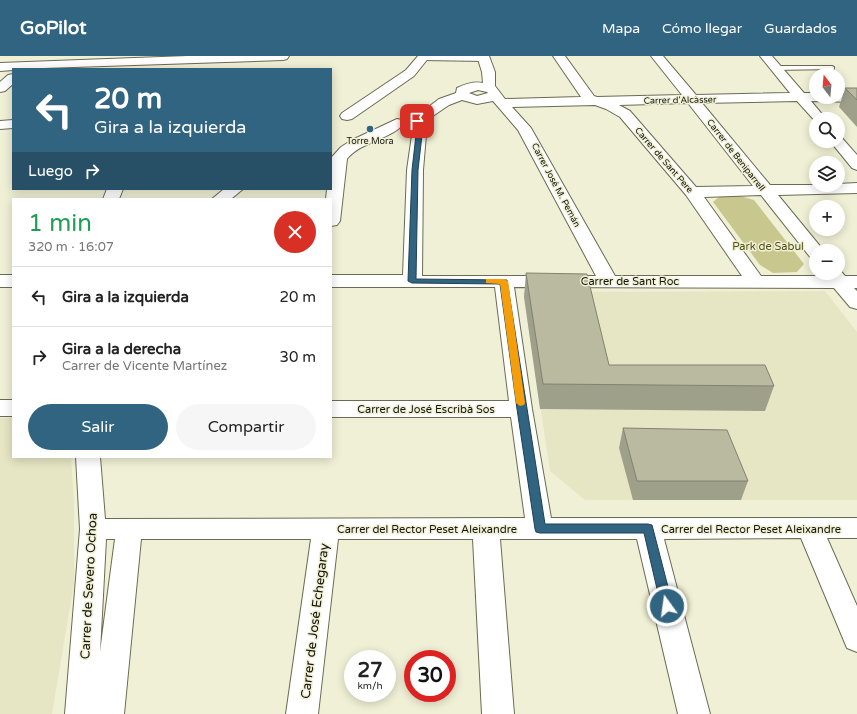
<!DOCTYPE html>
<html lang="es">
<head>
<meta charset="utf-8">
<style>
	:root { --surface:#fff; --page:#f6f6f6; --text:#222; --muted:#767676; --line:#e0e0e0; --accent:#316481 }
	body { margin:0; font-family:"Varela Round",sans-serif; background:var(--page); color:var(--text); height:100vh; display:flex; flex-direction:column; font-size:15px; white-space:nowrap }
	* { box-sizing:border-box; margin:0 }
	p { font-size:13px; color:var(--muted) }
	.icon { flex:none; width:22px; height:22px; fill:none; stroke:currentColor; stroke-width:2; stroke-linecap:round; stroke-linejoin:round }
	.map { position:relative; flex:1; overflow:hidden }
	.panel { position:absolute; left:12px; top:142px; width:320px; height:260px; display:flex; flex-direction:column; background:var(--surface); border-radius:0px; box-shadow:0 2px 10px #0003 }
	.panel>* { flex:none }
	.guide { position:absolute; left:12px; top:12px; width:320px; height:122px; border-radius:0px; box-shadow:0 2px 10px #0003; background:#316481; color:#fff; overflow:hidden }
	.needle { width:26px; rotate:344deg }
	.fabs { position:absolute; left:809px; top:12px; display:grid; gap:8px }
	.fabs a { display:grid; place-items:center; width:36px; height:36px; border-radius:50%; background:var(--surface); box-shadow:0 2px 10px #0003; font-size:20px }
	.speed { position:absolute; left:344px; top:594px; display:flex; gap:8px; font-size:20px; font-weight:700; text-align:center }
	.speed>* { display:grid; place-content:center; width:52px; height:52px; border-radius:50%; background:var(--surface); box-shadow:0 2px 10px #0003; line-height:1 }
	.speed small { font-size:10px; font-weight:400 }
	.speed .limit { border:6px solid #d22; background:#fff; color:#111 }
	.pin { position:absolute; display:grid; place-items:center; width:34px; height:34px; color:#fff; margin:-17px; border-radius:8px; box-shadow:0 2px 6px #0006 }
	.me { position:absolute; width:44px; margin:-22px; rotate:346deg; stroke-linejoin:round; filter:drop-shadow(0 0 3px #0008) }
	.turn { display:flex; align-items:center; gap:14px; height:84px; padding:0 16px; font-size:18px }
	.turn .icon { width:52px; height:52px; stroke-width:2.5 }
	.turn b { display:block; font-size:28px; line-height:34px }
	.then { display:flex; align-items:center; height:38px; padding:0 16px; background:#0003; gap:8px; font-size:15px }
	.round { display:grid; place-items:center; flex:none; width:42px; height:42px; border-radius:21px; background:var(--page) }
	.head { display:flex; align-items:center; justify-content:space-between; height:68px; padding:0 16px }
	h1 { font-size:24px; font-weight:600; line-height:30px; color:#1e9e55 }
	.cta { display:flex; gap:8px; margin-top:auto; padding:8px 16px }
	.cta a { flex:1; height:46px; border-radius:24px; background:var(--accent); color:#fff; font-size:16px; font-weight:600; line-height:46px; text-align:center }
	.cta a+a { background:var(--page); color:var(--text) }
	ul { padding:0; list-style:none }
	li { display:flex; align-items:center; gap:12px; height:60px; padding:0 16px; border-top:1px solid var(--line) }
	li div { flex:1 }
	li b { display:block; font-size:15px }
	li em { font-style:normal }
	header { display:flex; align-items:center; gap:24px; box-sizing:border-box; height:56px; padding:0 20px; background:var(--accent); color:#fff }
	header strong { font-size:19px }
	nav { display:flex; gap:22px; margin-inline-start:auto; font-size:14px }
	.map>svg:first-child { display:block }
</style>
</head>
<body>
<header>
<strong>GoPilot</strong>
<nav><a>Mapa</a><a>Cómo llegar</a><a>Guardados</a></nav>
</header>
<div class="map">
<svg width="857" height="658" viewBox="0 0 857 658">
	<rect width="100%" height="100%" fill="#f0f0d6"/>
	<!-- built -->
	<g fill="#e6e6c4">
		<path d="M825,235l32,41v168h-272l-35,-29 -27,-179z"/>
		<path d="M0,362h13v39h58l3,44v82l-22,131h-52z"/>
	</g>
	<!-- green -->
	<path fill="#c8c88e" d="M740,140l14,4 50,64 -7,8 -24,1 -13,-8 -47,-63 6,-5z"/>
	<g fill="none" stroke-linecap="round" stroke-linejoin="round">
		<!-- service casing -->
		<g stroke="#6b6b53" stroke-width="2">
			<path id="service" d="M832,10l2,1v2l-59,1 -3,-2 3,-2z"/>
		</g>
		<!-- pedestrian casing -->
		<g stroke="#6b6b53" stroke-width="2">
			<path id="pedestrian" d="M419,0h68l2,2 -5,3 -61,-1 -3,-1z"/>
		</g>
		<!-- minor casing -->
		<g stroke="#6b6b53" stroke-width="2">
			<g id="minor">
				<path d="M188,0h101l-2,3 -4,1 -270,9v1l-13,1v-8z"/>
				<path d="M418,0h12l-16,20 -62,43 -5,1 -5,-1 -2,-3 2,-3 64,-43z"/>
				<path d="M477,0h12l6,16v14l10,13 76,-2 -28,-41h12l29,40 3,1 85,-2 -31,-39h12l33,39 94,-2 -30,-37h12l32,37h12v4h22v-3h19v8l-46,-1 15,18h-10v3l-19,-21 -95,2 68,82h68v-1l19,-1v10l-79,2 46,56h-8v7l-6,-1 -49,-62 -57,2 57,79h64l-2,-3h15l1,-4 6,7h12v12h-3l3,3v18l-7,-2 -16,-19 -320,-1 18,122 19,109h306v20h-30l30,68v46l-10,-4 -46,-110 -137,1 46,175h-32l-41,-175h-137l14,175h-32l-9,-175h-135l-20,175h-32l25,-175h-170l-17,175h-59l15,-185 -4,-72h24l5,62 420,-1 -14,-101h-180v-16h178l-14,-114h-164v-12h72l4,-105 5,-35 -2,-14 29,-22 17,-6 1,-5c8,-4 17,-7 26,-5l-1,-11zM478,34l9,2 1,1 -11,3 -8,-3zM462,44l15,4 16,-3 25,29 78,146h-174l1,-106 3,-35 -2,-13 25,-17zM688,47l65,83 -57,1 -66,-76 -11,-6zM595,49l11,4 14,8 66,78 56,81h-127l-84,-148 -19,-21zM106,483h9l-15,113z"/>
				<path d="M13,18v10l-8,7 -5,1v-10l8,-7z"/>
				<path d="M397,63l5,1 2,3c-11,16 -43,18 -57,36l-7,62 -3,4 -6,1v-27h-5l1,-10h4v-31l10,-11 11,-7z"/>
				<path d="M13,64v8l-13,1v-8z"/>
				<path d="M838,81l4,1 15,17v15l-5,-2 -22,-27h8z"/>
				<path d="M107,133h16l-4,10h-16z"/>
				<path d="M224,133h19l-12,10h-19z"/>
				<rect x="0" y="219" width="13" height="12"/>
				<rect x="0" y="344" width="13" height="16"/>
			</g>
		</g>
		<!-- service -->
		<use href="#service" fill="#fff" fill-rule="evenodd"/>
		<!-- pedestrian -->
		<use href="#pedestrian" fill="#fff" fill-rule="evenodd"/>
		<!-- minor -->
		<use href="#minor" fill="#fff" fill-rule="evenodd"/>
	</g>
	<!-- wall -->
	<g fill="#9fa08a">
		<path d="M845,32h12v39l-18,-20z"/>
		<path d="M526,217l83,92 165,21 -9,25 -225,-2 -16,-112z"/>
		<path d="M623,372l125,53 -7,19h-108l-14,-52z"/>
	</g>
	<!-- building -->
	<g fill="#b9baa0" stroke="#828270">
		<path d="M845,32h12v12z"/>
		<path d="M526,217l61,1 22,91h156l9,21 -231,-2z"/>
		<path d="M623,372l104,2 21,51h-111z"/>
	</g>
	<!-- route -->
	<path fill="#316481" stroke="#204154" d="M417,63l3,2 2,14 -4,35 -2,109 91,1 38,244h103l4,1 21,81 -1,3 -5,2 -4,-2 -2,-3 -17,-73h-104l-4,-1 -1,-3 -18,-120 -17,-125 -88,-1 -4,-2 4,-111 4,-35 -2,-14z"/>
	<!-- slow -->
	<path fill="#f59e0b" d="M486,223h18l4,2 17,122 -1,2 -4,1 -4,-3 -16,-119 -14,-1z"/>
	<!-- markers -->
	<circle fill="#316481" stroke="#f0f0d6" stroke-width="1.5" cx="370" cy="73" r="4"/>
	<g text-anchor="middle" stroke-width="3" stroke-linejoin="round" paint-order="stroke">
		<!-- far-street labels -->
		<g font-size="9" fill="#15150c" stroke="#f0f0d6">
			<text transform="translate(680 44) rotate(-1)" y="3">Carrer d'Alcàsser</text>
			<text transform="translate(736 99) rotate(52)" y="3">Carrer de Beniparrell</text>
			<text transform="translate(664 104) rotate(49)" y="3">Carrer de Sant Pere</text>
			<text transform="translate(556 129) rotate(62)" y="3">Carrer José M. Pemán</text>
		</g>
		<!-- far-poi labels -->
		<g font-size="9" fill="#15150c" stroke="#f0f0d6">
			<text x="370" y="88">Torre Mora</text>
		</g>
		<!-- park labels -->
		<g font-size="11" fill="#515018" stroke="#f0f0d6">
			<text x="768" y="194">Park de Sabul</text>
		</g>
		<!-- street labels -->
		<g font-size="11" fill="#15150c" stroke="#f0f0d6">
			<text x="630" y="229">Carrer de Sant Roc</text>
			<text x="426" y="357">Carrer de José Escribà Sos</text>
			<text x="427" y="477">Carrer del Rector Peset Aleixandre</text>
			<text x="751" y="477">Carrer del Rector Peset Aleixandre</text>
		</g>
		<!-- near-street labels -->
		<g font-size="13" fill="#15150c" stroke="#f0f0d6">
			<text transform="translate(88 530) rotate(-87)" y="5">Carrer de Severo Ochoa</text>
			<text transform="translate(314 565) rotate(-83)" y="5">Carrer de José Echegaray</text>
		</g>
	</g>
</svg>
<div class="fabs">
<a><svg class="needle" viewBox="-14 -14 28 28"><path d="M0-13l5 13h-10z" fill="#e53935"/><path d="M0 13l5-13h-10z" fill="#767676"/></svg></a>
<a><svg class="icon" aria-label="search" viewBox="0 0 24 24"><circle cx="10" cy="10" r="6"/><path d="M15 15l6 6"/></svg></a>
<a><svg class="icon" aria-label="layers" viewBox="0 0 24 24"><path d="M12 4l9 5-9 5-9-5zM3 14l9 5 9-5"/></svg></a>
<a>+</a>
<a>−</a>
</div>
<div class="speed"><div>27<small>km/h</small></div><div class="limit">30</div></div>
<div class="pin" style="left:417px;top:65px;background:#d93025"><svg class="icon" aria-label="arrive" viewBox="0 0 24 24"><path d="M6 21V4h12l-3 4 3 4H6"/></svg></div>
<svg class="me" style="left:667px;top:550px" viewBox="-20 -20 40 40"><circle r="17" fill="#316481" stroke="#fff" stroke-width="3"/><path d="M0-11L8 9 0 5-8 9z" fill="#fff"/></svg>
<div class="guide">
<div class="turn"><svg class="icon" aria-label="left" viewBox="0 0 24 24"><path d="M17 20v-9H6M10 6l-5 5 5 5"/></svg><div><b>20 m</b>Gira a la izquierda</div></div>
<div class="then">Luego<svg class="icon" aria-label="right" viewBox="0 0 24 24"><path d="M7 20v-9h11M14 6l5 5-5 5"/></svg></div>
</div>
<section class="panel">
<div class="head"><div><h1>1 min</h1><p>320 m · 16:07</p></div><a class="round" style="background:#d93025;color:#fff"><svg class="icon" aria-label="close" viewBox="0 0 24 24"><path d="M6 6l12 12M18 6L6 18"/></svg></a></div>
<ul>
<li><svg class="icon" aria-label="left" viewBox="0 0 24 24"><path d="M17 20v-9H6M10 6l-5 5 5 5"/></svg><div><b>Gira a la izquierda</b></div><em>20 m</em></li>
<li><svg class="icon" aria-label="right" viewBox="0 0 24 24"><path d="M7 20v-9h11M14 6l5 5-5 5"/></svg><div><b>Gira a la derecha</b><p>Carrer de Vicente Martínez</p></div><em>30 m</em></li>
</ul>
<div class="cta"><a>Salir</a><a>Compartir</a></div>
</section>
</div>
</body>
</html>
